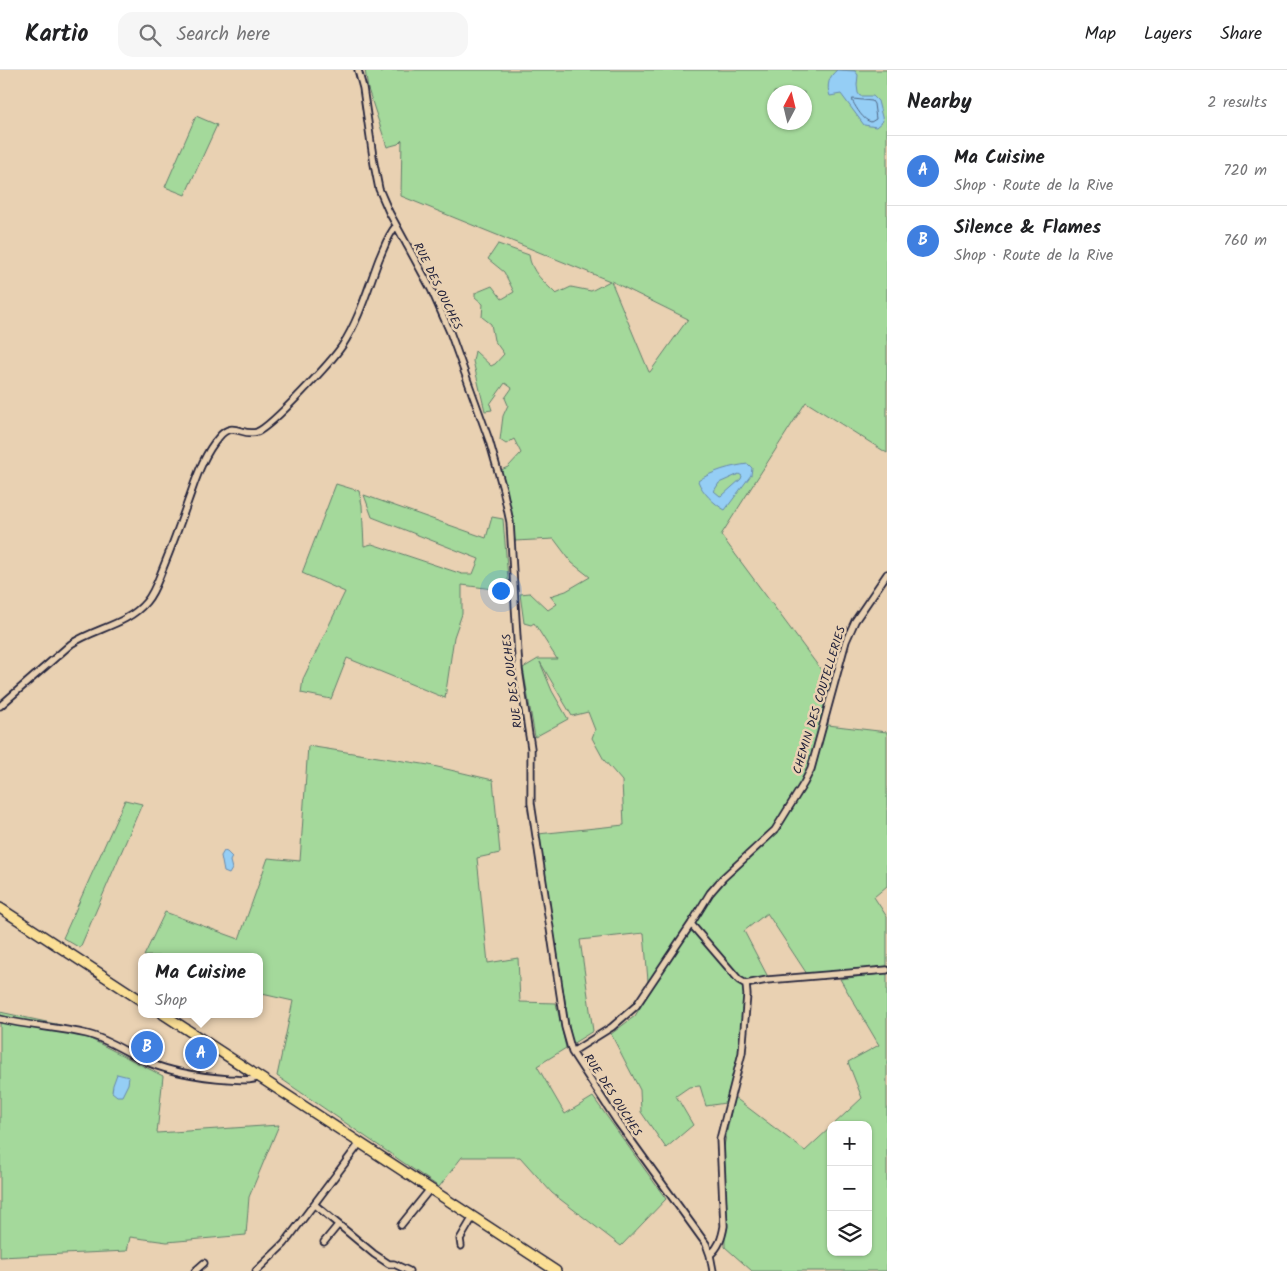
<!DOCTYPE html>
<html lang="en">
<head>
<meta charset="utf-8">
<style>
  :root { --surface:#fff; --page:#f6f6f6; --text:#202124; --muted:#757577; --line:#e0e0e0; --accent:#111827 }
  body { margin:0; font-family:Kalam,sans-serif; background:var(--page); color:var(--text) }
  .controls { position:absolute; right:15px; bottom:15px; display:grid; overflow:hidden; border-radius:10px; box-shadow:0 1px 4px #0004 }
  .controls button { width:45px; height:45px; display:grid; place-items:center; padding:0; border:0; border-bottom:1px solid var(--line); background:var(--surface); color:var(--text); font:25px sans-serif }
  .compass { position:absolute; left:767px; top:15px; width:45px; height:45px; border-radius:50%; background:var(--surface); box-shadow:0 1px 4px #0004; rotate:7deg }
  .you { position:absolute; left:500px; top:520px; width:18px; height:18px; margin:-12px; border:4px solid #fff; border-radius:50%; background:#1a73e8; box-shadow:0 0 0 8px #1a73e833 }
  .badge { display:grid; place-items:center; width:32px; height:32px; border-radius:50%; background:var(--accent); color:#fff; font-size:16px; font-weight:700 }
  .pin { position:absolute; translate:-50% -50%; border:2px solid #fff; box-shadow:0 1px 5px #0006 }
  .popup { position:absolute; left:138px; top:883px; width:125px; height:65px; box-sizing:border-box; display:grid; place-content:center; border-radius:10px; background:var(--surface); filter:drop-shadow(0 1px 4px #0005); font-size:16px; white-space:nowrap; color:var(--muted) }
  .popup b { font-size:19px; color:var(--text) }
  .popup::after { content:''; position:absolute; left:50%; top:100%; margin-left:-10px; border:10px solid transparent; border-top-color:var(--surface) }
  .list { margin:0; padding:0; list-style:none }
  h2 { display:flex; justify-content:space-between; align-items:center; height:65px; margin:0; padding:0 20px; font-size:21px }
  h2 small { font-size:16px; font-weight:400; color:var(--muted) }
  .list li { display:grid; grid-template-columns:32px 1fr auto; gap:15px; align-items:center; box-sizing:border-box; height:70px; padding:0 20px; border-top:1px solid var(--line) }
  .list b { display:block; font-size:19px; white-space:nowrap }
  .list p { margin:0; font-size:16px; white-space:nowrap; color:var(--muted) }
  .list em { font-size:16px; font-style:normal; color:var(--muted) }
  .icon { flex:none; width:28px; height:28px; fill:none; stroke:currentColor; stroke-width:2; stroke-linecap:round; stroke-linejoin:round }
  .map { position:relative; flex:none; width:887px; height:1201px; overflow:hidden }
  header { display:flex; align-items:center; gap:30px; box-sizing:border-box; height:70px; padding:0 25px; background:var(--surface); border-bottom:1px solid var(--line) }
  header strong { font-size:24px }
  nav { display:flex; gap:28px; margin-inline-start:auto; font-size:18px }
  .search { width:350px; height:45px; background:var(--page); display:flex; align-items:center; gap:12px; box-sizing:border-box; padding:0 18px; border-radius:15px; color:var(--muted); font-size:19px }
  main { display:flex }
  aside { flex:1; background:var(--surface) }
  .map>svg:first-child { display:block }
  .green { fill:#a4d99b; stroke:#637e6b; fill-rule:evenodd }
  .water { fill:#95cef5; stroke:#6789ab; fill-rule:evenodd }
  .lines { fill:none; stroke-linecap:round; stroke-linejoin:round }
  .shore { stroke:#506785; stroke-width:1 }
  .minor-casing { stroke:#22223b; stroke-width:9 }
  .primary-casing { stroke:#22223b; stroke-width:12 }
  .minor { stroke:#e9d1b2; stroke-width:5.5 }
  .primary { stroke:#fbdf96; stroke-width:9 }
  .labels { text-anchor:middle; stroke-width:5; stroke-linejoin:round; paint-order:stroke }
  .street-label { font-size:12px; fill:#22223b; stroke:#e9d1b2 }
</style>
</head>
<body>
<header>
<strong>Kartio</strong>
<div class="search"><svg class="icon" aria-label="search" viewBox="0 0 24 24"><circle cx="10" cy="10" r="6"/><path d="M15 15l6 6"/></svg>Search here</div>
<nav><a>Map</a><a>Layers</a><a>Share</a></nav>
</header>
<main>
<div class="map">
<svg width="887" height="1201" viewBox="0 0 887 1201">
  <rect width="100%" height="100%" fill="#e9d1b2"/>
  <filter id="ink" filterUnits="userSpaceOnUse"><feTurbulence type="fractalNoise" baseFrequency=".02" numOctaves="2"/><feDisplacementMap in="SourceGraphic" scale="10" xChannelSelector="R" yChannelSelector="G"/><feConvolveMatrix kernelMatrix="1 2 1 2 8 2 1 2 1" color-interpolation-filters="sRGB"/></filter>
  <g filter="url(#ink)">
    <path class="green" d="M365 0H377L382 3 383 0H887V383L806 332 721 465 830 612 828 655 887 662V816L874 827 887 847V896L807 904 767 843 744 861 768 907 747 918 741 979 725 1033 706 1036 700 1016 689 1017 676 1026 693 1055 666 1078 641 1042 640 1020 611 964 635 946 649 923 644 863 580 870 593 961 572 974 538 764 624 755 622 711 604 690 592 668 595 660 588 642 572 646 540 592 552 621 568 649 535 667 523 598 538 589H557L534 553 531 555 524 553 520 524 530 523 548 540 557 534 550 526 566 521 590 507 572 493 554 469 515 471 512 448 501 400 508 397 521 383 514 369 506 374 500 370 503 346 508 335 505 328 512 318 505 313 490 334 492 340 485 341 473 291 475 281 491 296 495 294 504 284 494 270 491 254 482 247 483 234 475 227V223L492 216 502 229 514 222 504 202 488 189 498 174 529 185C531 202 544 212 556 224L571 217 591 221 610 211 401 126 402 70 398 74 387 77 368 19ZM774 22H804V52H774ZM611 211 688 249 650 302H649Z
      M196 46 217 55 185 125 165 117Z
      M336 414 359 421 362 435 364 476 372 474 462 504H473L479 489 372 447 364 425 486 468 492 447 503 449 509 521 462 515V544L454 567 445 628 347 588 331 629 301 623 303 609 345 522 302 503Z
      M308 676 429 695 493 710 500 783 477 788 488 893 518 888 520 932 556 933 566 978 537 996 565 1044 593 1027 666 1129 621 1176 552 1123 520 1087H462L439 1117 277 1006 293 931 262 924 260 936V887L144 886 165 842 239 869 268 788 300 791Z
      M125 730 142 734 80 878 63 868Z
      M887 903V1201H752L725 1177 723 1081 734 1027 805 1081 831 1057V1182H868V1055H833L862 1028 848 992 879 975 840 909Z
      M0 942 65 956 163 1006 157 1063 279 1055 249 1127 246 1165 167 1172 130 1167 127 1181 0 1187Z"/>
    <path class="water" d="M837 0 855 1 858 5 857 15 858 23 860 26H873L878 31 883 51 876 57 864 55 841 24 830 26C826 16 829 6 837 0Z
      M748 394 752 398 751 405 725 440C714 434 702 422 698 411 712 401 731 396 748 394ZM739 404 742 406 741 409 723 425 720 426 714 421 719 413Z
      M224 781 227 782 232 787 230 791 232 799 229 804 224 802 221 786Z
      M117 1004 129 1007 128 1014 122 1026H117L112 1022 113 1015Z"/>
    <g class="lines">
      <path class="shore" d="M853 29 872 31 874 34 876 49 871 52C863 50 857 39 853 32Z"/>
      <g class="minor-casing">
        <path id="minor" d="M358 0 363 18 374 94 379 119 389 142 431 219 450 262 489 370 503 419 510 452 519 600 531 678V733L565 957 572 982 617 1051 706 1174 710 1185 713 1201
          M0 636 71 574C95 558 127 555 146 532 154 523 158 510 163 498 172 476 180 454 188 431 196 409 203 385 219 367 233 350 242 367 257 362 272 356 332 291 342 276 359 250 368 218 379 189 384 178 388 165 396 156
          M691 854 739 910 746 914 767 910 887 900
          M0 949C29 956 58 957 87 964 108 969 127 983 147 992 173 1003 201 1007 229 1009 239 1009 251 1012 259 1007
          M572 982 612 957 636 936 691 854 710 823 723 808 775 760 804 713 811 699 846 571 855 551 887 504
          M314 1134 374 1184 389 1194H394L409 1201
          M401 1155 430 1119
          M324 1172 338 1155
          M461 1176 460 1169 473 1147
          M710 1185C719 1177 722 1168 724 1156L720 1069 742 983 747 925 746 914
          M195 1201 204 1193
          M256 1201 284 1174 360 1073"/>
      </g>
      <g class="primary-casing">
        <path id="primary" d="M0 838 142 931
          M163 944 556 1201"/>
      </g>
      <use href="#minor" class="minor"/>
      <use href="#primary" class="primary"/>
    </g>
  </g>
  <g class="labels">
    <g class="street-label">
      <text transform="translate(438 216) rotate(64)" y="4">RUE DES OUCHES</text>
      <text transform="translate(512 611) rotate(-97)" y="4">RUE DES OUCHES</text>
      <text transform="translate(819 630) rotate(-73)" y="4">CHEMIN DES COUTELLERIES</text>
      <text transform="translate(613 1025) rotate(57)" y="4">RUE DES OUCHES</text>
    </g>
  </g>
</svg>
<div class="controls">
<button>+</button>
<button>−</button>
<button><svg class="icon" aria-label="layers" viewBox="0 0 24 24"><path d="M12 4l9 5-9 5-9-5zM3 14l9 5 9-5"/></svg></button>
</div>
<svg class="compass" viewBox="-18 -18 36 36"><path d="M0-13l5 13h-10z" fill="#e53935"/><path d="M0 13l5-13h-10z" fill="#757577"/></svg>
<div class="you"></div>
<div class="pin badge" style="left:201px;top:983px;background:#3f7fe0">A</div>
<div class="popup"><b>Ma Cuisine</b>Shop</div>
<div class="pin badge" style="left:147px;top:977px;background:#3f7fe0">B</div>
</div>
<aside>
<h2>Nearby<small>2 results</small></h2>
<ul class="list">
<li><span class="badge" style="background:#3f7fe0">A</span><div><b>Ma Cuisine</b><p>Shop · Route de la Rive</p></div><em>720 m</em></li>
<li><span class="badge" style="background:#3f7fe0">B</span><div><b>Silence &amp; Flames</b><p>Shop · Route de la Rive</p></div><em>760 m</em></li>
</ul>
</aside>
</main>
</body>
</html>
